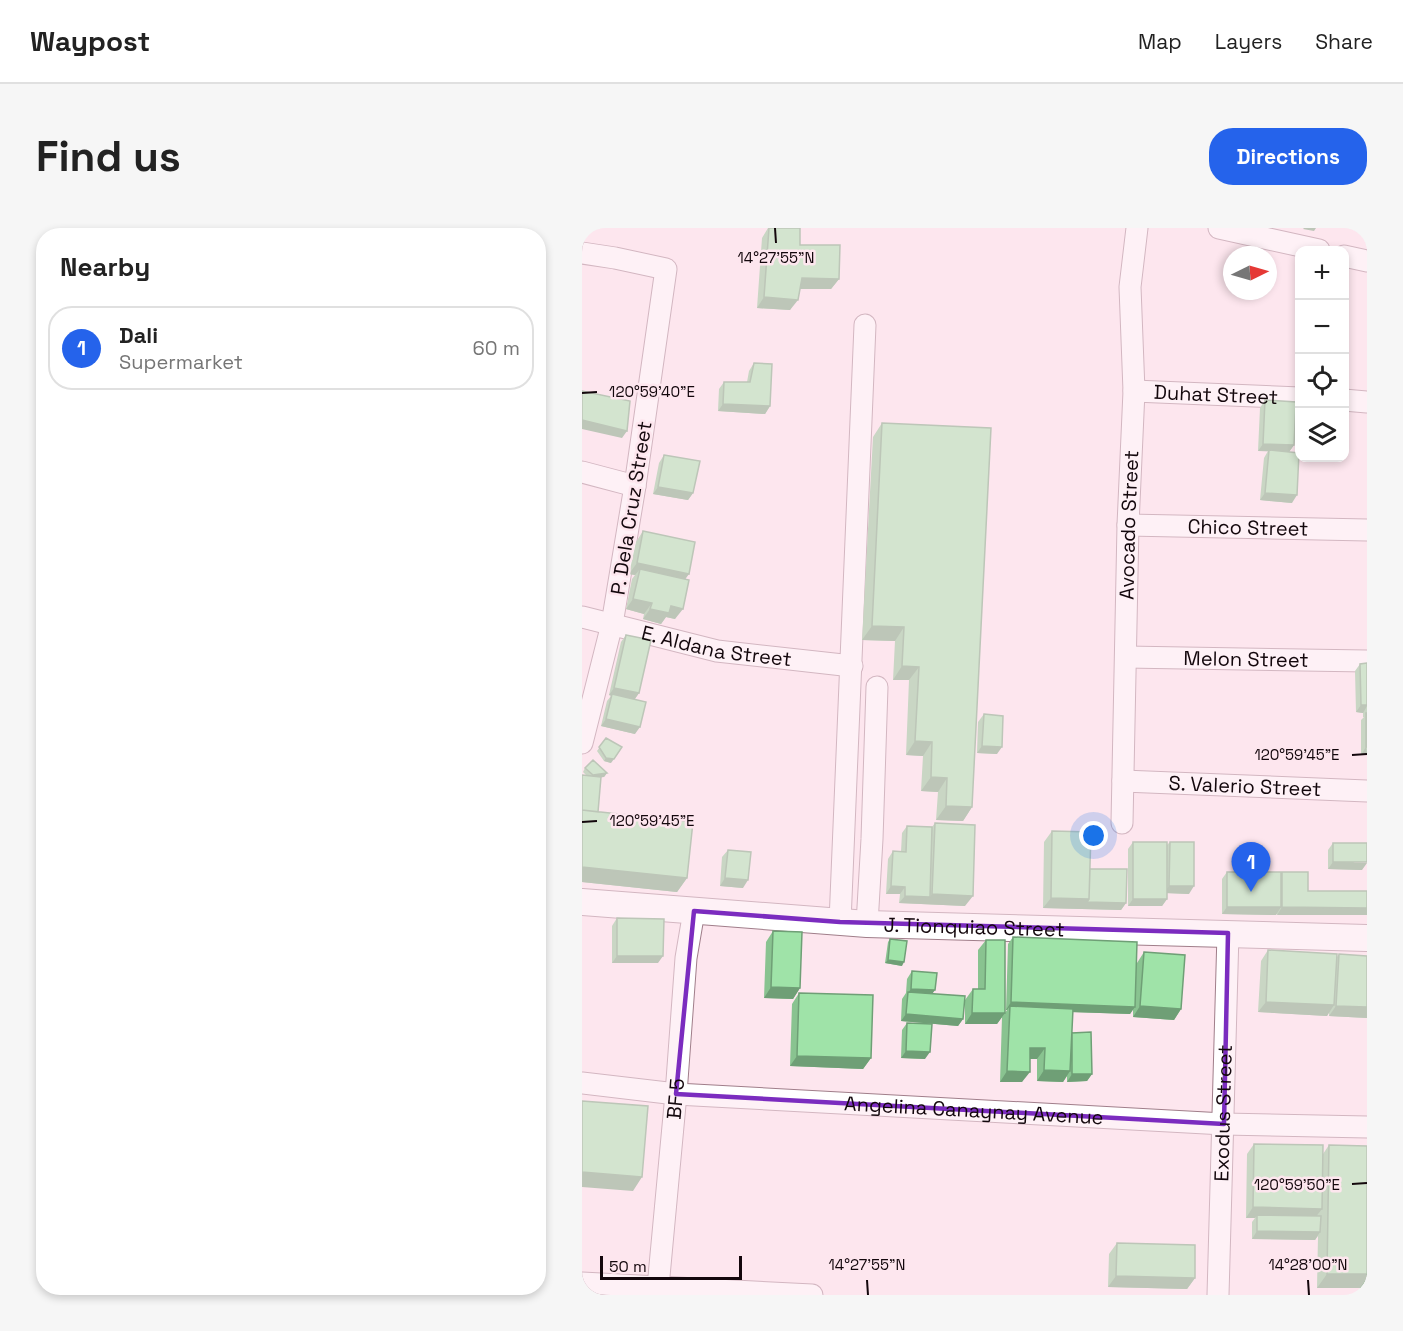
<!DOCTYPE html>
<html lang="en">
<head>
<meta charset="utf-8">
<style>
  :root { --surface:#fff; --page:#f6f6f6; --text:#222; --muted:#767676; --line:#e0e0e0; --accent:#2563eb }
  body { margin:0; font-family:"Space Grotesk",sans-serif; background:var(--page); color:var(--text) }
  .controls { position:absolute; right:18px; top:18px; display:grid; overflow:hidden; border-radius:12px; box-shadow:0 3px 9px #0003 }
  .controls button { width:54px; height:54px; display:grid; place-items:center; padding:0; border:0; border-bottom:2px solid var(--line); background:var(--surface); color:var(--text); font:30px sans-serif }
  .compass { position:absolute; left:641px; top:18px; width:54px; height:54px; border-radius:50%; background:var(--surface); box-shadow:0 3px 9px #0003; rotate:85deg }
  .scale { position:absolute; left:18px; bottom:15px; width:142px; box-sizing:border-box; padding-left:6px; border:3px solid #13070c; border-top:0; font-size:16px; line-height:21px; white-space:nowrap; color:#13070c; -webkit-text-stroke:4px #fde6ee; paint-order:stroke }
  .you { position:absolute; left:512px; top:608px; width:21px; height:21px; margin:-15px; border:4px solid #fff; border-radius:50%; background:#1a73e8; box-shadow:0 0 0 9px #1a73e833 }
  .badge { display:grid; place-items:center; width:39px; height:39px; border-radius:50%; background:var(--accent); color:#fff; font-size:20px; font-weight:700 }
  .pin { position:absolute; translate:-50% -50px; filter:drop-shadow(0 2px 3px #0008) }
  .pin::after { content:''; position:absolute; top:32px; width:21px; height:18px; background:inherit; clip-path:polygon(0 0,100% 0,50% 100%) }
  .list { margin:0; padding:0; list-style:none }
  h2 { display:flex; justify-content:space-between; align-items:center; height:78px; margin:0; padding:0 24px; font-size:26px }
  h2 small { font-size:20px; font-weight:400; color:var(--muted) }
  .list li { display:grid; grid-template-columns:39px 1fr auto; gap:18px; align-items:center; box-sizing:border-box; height:84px; margin:0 12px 12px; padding:0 12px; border:2px solid var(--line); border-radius:24px }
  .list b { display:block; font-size:22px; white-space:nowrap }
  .list p { margin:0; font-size:20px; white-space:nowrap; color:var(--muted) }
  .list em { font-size:20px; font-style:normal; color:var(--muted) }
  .icon { flex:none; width:33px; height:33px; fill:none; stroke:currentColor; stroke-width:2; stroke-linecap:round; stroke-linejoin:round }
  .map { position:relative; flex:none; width:785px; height:1067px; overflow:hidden; border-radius:24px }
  header { display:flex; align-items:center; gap:36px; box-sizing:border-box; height:84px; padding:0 30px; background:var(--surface); border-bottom:2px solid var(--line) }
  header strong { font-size:28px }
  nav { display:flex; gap:33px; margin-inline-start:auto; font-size:21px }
  .intro { display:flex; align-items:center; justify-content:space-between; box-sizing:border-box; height:144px; padding:0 36px }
  h1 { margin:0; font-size:42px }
  .button { padding:15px 27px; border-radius:24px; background:var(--accent); color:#fff; font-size:21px; font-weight:700 }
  main { display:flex; gap:36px; padding:0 36px }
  aside { flex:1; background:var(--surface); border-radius:24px; box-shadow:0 3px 9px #0003 }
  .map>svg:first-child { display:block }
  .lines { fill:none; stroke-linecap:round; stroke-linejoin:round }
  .minor-casing { stroke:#a07e8a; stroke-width:23 }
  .major-casing { stroke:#a07e8a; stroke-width:28 }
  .minor { stroke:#fff; stroke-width:21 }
  .major { stroke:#fff; stroke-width:26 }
  .wall { fill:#89c390 }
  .shaded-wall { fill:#6f9f76 }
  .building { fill:#9fe3a8; stroke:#6f9f76; stroke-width:1.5 }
  .marked { fill:none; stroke:#7b2cbf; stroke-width:4.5; stroke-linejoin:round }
  .ticks { fill:none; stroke:#13070c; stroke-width:2 }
  .labels { text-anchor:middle; stroke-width:5; stroke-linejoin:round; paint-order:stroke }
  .street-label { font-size:20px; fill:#13070c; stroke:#fde6ee }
  .ticks-label { font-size:15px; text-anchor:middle; fill:#13070c; stroke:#fde6ee; stroke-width:5; stroke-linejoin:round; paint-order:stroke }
</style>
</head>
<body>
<header>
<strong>Waypost</strong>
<nav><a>Map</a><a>Layers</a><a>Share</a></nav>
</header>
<div class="intro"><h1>Find us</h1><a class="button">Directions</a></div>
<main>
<aside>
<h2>Nearby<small></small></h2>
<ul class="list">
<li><span class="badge">1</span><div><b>Dali</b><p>Supermarket</p></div><em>60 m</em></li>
</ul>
</aside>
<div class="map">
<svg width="785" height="1067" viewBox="0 0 785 1067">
  <rect width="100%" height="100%" fill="#fde6ee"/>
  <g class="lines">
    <g class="minor-casing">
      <g id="minor">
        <path d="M637 0 737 22"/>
        <path d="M0 25 33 30 84 41 53 258 30 396 0 515"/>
        <path d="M762 28 785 33"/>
        <path id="s1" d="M552 163 718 170"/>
        <path d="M762 172 785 174"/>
        <path d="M0 244 53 258"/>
        <path id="s2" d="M546 297 785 302"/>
        <path id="s3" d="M0 389 135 423 270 438"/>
        <path id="s4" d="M544 429 785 433"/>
        <path id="s5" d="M541 553 785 563"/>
        <path id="s6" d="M540 595 546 297 552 163 548 59 555 0"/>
        <path d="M258 694 283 97"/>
        <path d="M285 696 290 611 295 459"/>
        <path id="s7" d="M0 855 94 866 642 896 785 899"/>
        <path d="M0 1055 230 1067"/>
        <path id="s8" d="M76 1059 94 866 104 730 112 683"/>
        <path id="s9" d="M636 1067 646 705"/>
      </g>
    </g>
    <g class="major-casing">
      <g id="major">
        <path id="s10" d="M0 674 285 696 785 710"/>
      </g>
    </g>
    <use href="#minor" class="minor"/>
    <use href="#major" class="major"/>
  </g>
  <path class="wall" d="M186 0H218V17L257 51 249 61H218L208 82 175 80 180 10Z
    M172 135 188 178 183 186 136 183 137 161 142 154H165L167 143Z
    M683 172 712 217 707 224 710 275 678 272 682 230 686 223H676L678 180Z
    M300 195 390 579 381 593 354 592 356 564 339 563 341 528 324 527 327 452H311L313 413 280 412 291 209Z
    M82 227 111 265 106 272 71 266 77 235Z
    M61 303 104 351 93 391 84 389 79 396 61 391 62 386 44 381 50 351 53 347 47 346 54 314Z
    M44 407 57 465 53 471V506L19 498 25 473 29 468 27 467 39 414Z
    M785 435V527H779V492L782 489H781V485L774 484 773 443 778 436Z
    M402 486 415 526 395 525 396 494Z
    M24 510 29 535 22 533 15 523Z
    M3 540 25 545 22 549H19L16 584 105 650 95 664 0 654 5 548 1 544Z
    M353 595 383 678 317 675 318 666H304L306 631 311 623 319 624 320 605 325 598 350 599Z
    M470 603 544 675 539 682 461 680 462 614Z
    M551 614 585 617 588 614 607 666 585 665V671L580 678H546V621Z
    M751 615 780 642 746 641V622Z
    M146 622 161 660 138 658 140 629Z
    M645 644 699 646 700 644 726 663 695 687V685L694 687 640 686V651Z
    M35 690 76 735H30V698Z
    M191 703 218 760 211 771 182 770 184 714Z
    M431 709 555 735 562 724 599 781 592 792 551 789V781L548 786 490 784V805L510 846 505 853 485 854V848L481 854 455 853V831H448L440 854H418L420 789 415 796H383V772L381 791 376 798 319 793 320 771 324 765 325 751 330 743 351 766 383 772 391 761H396V722L404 712 423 785 425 782H424L426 716Z
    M308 711 320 738 303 735 306 714Z
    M686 722 755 729 757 726 785 790 747 788V784L745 788 676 784 679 733Z
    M217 765 289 830 281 841 208 838 210 776Z
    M325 795 343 831 319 830 320 802Z
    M672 916 741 926 747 917 785 1060H735L736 1008 733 1012 670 1011V994L673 990H664L665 926Z
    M535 1015 613 1050 605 1061 526 1059 527 1026Z"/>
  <path class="shaded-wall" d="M722 0H734L732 3 721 1Z
    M767 0H780L778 2Z
    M782 0H785V5L779 3Z
    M220 50 257 51 249 61H212Z
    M182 69 216 72 208 82 175 80Z
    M141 176 188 178 183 186 136 183Z
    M0 192 45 203 40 210 0 201Z
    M681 216 712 217 707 224 676 223Z
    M76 259 111 265 106 272 71 266Z
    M683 265 715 267 710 275 678 272Z
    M55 335 107 346 99 357 58 341 53 347 47 346Z
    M51 371 70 375 62 386 44 381Z
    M89 378 101 381 93 391 84 389 79 396 61 391 68 381Z
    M290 398 322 399 313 413 280 412Z
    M320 438 337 439 327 452H311Z
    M32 460 57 465 52 472 27 467Z
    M779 477H785V478L781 485 774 484Z
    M24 491 58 499 53 506 19 498Z
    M333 513 350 514 341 528 324 527Z
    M400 518 420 519 415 526 395 525Z
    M784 519 785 527H779Z
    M24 530 32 531 29 535 22 533Z
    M25 545 22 549 9 551 11 547Z
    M349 549 365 550 356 564 339 563Z
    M364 578 390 579 381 593 354 592Z
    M751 634 785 635 780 642 746 641Z
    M0 639 105 650 95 664 0 654Z
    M143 650 166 652 161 660 138 658Z
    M309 658 323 659 318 666H304Z
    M587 658H612L607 666 582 665Z
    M350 666 391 668 383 678 317 675 323 668 348 669Z
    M469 670 507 671 500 681 461 680Z
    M551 671H585L580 678H546Z
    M505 674 544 675 539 682 500 681Z
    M645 679H699L694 687 640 686Z
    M700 679 785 680V687H695Z
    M35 728H81L76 735H30Z
    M306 732 322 734 320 738 303 735Z
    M189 759 218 760 211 771 182 770Z
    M329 761 353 762 348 769 325 766Z
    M429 774 553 779 548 786 427 782 428 778 425 782H424Z
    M684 774 752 777 745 788 676 784Z
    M558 778 599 781 592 792 551 789Z
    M754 778 785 779V790L747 788Z
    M390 785H423L415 796H383Z
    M324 786 381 791 376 798 319 793Z
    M448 820H463L455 831H441Z
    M324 823 348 824 343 831 319 830Z
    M215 828 289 830 281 841 208 838Z
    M462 842 488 843 481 854 455 853Z
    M425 843 448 844 440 854H418Z
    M490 846H510L505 853 485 854Z
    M0 944 60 949 51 963 0 959Z
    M671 979 740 981 732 991 675 987 673 990H664Z
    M675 1003 738 1004 733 1012 670 1011Z
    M745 1046H785V1060H735Z
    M534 1048 613 1050 605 1061 526 1059Z"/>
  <path class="building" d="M187 0H218V17H258L257 51 220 50 216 72 182 69Z
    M172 135 190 136 188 178 141 176 142 154H168Z
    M0 163 48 173 45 203 0 192Z
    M683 172 714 174 712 217 681 216Z
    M300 195 409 200 390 579 364 578 365 550 349 549 350 514 333 513 337 439 320 438 322 399 290 398Z
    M687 222 717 225 715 267 683 265Z
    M82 227 118 233 111 265 76 259Z
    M61 303 113 314 107 346 55 335Z
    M58 341 107 352 101 381 89 378 87 385 68 381 70 375 51 371Z
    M44 407 69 412 57 465 32 460Z
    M785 435V477H779L778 436Z
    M30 466 64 474 58 499 24 491Z
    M784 485H785V519H784Z
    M402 486 421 488 420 519 400 518Z
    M24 510 40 519 32 531 24 530 17 519Z
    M11 532 25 545 11 547 3 540Z
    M0 547 19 549 16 584 0 582Z
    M0 582 111 594 105 650 0 639Z
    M353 595 393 597 391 668 350 666Z
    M325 598 350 599 348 669 323 668V659L309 658 311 623 324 624Z
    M470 603 509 604 507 671 469 670Z
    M551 614H585V671H551Z
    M588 614H612V658H587Z
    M751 615H785V634H751Z
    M146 622 169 624 166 652 143 650Z
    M508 641H545L544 675 505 674 507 671Z
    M645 644H699V679H645Z
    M700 644H726V663H785V680L700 679Z
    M35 690 82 691 81 728H35Z
    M191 703 220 704 218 760 189 759Z
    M431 709 555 714 553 779 429 774Z
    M308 711 325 713 322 734 306 732Z
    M404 712H423V785H390L391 761H403Z
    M686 722 755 726 752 777 684 774Z
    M562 724 603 727 599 781 558 778Z
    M757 726 785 728V779L754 778Z
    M330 743 355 745 353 762 329 761Z
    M326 764 383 768 381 791 324 786Z
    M217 765 291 767 289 830 215 828Z
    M428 778 491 781 488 843 462 842 463 820H448V844L425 843Z
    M325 795 350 796 348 824 324 823Z
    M509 804 510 846H490V805Z
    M0 873 66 878 60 949 0 944Z
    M672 916 741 917 740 981 671 979Z
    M747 917 785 918V1046H745Z
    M675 987 739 988 738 1004 675 1003Z
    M535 1015 613 1017V1050L534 1048Z"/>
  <path d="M0 0H785V1067H0ZM112 683 258 694 646 705 642 896 94 866Z" fill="#fde6ee" fill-opacity=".55" fill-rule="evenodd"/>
  <path class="marked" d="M112 683 258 694 646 705 642 896 94 866Z"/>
  <path class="ticks" d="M193 0 194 15M0 165 15 164M770 527 785 526M0 594 15 593M770 956 785 955M285 1052 286 1067M726 1052 727 1067"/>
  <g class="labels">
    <g class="street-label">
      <text dy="7" stroke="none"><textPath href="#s1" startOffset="82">Duhat Street</textPath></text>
      <text transform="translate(49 280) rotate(-81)" y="7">P. Dela Cruz Street</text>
      <text dy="7" stroke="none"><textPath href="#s6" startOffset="298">Avocado Street</textPath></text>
      <text dy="7" stroke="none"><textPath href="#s2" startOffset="120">Chico Street</textPath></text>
      <text dy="7" stroke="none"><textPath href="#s3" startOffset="138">E. Aldana Street</textPath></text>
      <text dy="7" stroke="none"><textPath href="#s4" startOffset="120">Melon Street</textPath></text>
      <text dy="7" stroke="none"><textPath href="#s5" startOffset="122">S. Valerio Street</textPath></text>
      <text dy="7" stroke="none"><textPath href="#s10" startOffset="393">J. Tionquiao Street</textPath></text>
      <text dy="7" stroke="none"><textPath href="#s8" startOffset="189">BF 5</textPath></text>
      <text dy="7" stroke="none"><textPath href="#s7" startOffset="393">Angelina Canaynay Avenue</textPath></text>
      <text dy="7" stroke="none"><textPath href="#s9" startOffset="182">Exodus Street</textPath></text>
    </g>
  </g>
  <g class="ticks-label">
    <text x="194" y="35">14°27'55"N</text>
    <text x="70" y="169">120°59'40"E</text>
    <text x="715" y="532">120°59'45"E</text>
    <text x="70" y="598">120°59'45"E</text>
    <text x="715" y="962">120°59'50"E</text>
    <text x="285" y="1042">14°27'55"N</text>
    <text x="726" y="1042">14°28'00"N</text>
  </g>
</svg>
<div class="controls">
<button>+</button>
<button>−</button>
<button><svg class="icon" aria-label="locate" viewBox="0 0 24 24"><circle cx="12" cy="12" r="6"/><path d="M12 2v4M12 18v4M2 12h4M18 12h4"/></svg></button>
<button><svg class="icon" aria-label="layers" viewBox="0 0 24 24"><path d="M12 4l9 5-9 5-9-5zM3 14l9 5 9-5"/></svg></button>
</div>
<svg class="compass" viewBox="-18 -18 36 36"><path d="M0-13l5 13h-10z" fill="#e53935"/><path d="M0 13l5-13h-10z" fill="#767676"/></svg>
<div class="scale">50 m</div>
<div class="you"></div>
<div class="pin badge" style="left:669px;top:664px">1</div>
</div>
</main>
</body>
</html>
